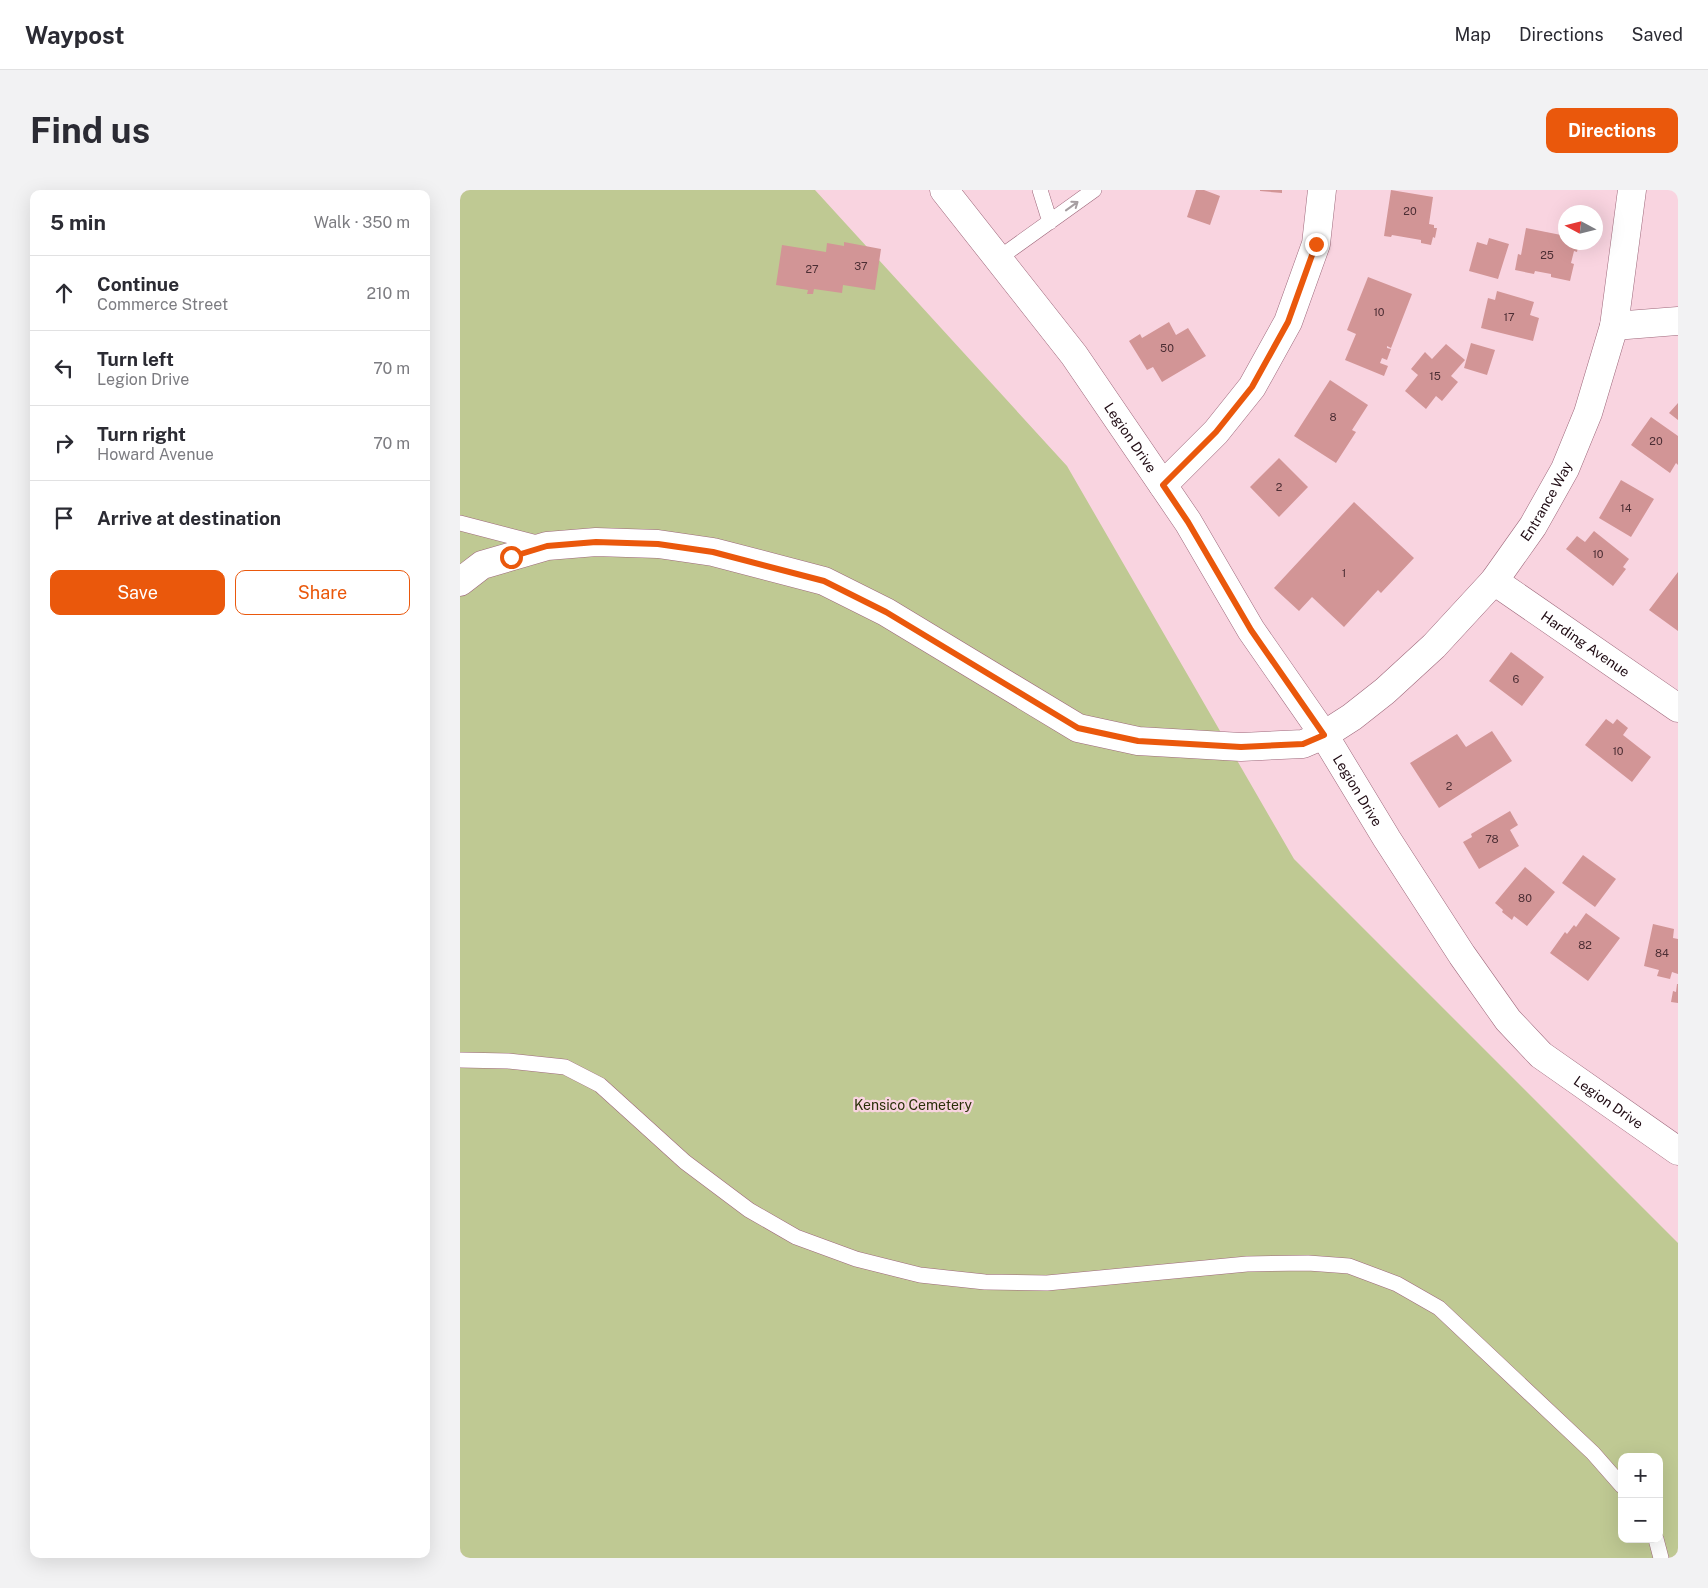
<!DOCTYPE html>
<html lang="en">
<head>
<meta charset="utf-8">
<style>
  :root { --surface:#fff; --page:#f2f2f3; --text:#2b2b33; --muted:#7c7c81; --line:#e1e1e2; --accent:#ea580c }
  body { margin:0; font-family:"Public Sans",sans-serif; background:var(--page); color:var(--text) }
  .controls { position:absolute; right:15px; bottom:15px; display:grid; overflow:hidden; border-radius:10px; box-shadow:0 5px 20px #0002 }
  .controls button { width:45px; height:45px; display:grid; place-items:center; padding:0; border:0; border-bottom:1px solid var(--line); background:var(--surface); color:var(--text); font:25px sans-serif }
  .compass { position:absolute; left:1098px; top:15px; width:45px; height:45px; border-radius:50%; background:var(--surface); box-shadow:0 5px 20px #0002; rotate:277deg }
  .stop { position:absolute; width:15px; height:15px; margin:-11px; border:4px solid #ea580c; border-radius:50%; background:#fff }
  .stop.end { background:#ea580c; border-color:#fff; box-shadow:0 1px 5px #0008 }
  .list { margin:0; padding:0; list-style:none }
  h2 { display:flex; justify-content:space-between; align-items:center; height:65px; margin:0; padding:0 20px; font-size:21px }
  h2 small { font-size:16px; font-weight:400; color:var(--muted) }
  .list li { display:grid; grid-template-columns:32px 1fr auto; gap:15px; align-items:center; box-sizing:border-box; height:75px; padding:0 20px; border-top:1px solid var(--line) }
  .list b { display:block; font-size:19px; white-space:nowrap }
  .list p { margin:0; font-size:16px; white-space:nowrap; color:var(--muted) }
  .list em { font-size:16px; font-style:normal; color:var(--muted) }
  .actions { display:flex; gap:10px; padding:15px 20px }
  .actions a { flex:1; padding:11px 0; border:1px solid var(--accent); border-radius:10px; text-align:center; font-size:18px; color:var(--accent) }
  .actions .main { background:var(--accent); color:#fff }
  .icon { flex:none; width:28px; height:28px; fill:none; stroke:currentColor; stroke-width:2; stroke-linecap:round; stroke-linejoin:round }
  .map { position:relative; flex:none; width:1218px; height:1368px; overflow:hidden; border-radius:10px }
  header { display:flex; align-items:center; gap:30px; box-sizing:border-box; height:70px; padding:0 25px; background:var(--surface); border-bottom:1px solid var(--line) }
  header strong { font-size:24px }
  nav { display:flex; gap:28px; margin-inline-start:auto; font-size:18px }
  .intro { display:flex; align-items:center; justify-content:space-between; box-sizing:border-box; height:120px; padding:0 30px }
  h1 { margin:0; font-size:35px }
  .button { padding:12px 22px; border-radius:10px; background:var(--accent); color:#fff; font-size:18px; font-weight:700 }
  main { display:flex; gap:30px; padding:0 30px }
  aside { flex:1; background:var(--surface); border-radius:10px; box-shadow:0 5px 20px #0002 }
  .map>svg:first-child { display:block }
  .green { fill:#bfc993; fill-rule:evenodd }
  .building { fill:#d29596 }
  .lines { fill:none; stroke-linecap:round; stroke-linejoin:round }
  .service-casing { stroke:#9e687b; stroke-width:16 }
  .minor-casing { stroke:#9e687b; stroke-width:29 }
  .tertiary-casing { stroke:#9e687b; stroke-width:29 }
  .service { stroke:#fff; stroke-width:15 }
  .minor { stroke:#fff; stroke-width:28 }
  .tertiary { stroke:#fff; stroke-width:28 }
  .oneway { stroke:#a69ea1 }
  .route { stroke:#ea580c; stroke-width:6 }
  .labels { text-anchor:middle; stroke-width:4.5; stroke-linejoin:round; paint-order:stroke }
  .number-label { font-size:11px; fill:#4c2e34 }
  .street-label { font-size:14px; fill:#200c14; stroke:#f9d4e0 }
  .park-label { font-size:14px; fill:#292f08; stroke:#f9d4e0 }
</style>
</head>
<body>
<header>
<strong>Waypost</strong>
<nav><a>Map</a><a>Directions</a><a>Saved</a></nav>
</header>
<div class="intro"><h1>Find us</h1><a class="button">Directions</a></div>
<main>
<aside>
<h2>5 min<small>Walk · 350 m</small></h2>
<ul class="list">
<li><svg class="icon" aria-label="ahead" viewBox="0 0 24 24"><path d="M12 20V5M6 11l6-6 6 6"/></svg><div><b>Continue</b><p>Commerce Street</p></div><em>210 m</em></li>
<li><svg class="icon" aria-label="left" viewBox="0 0 24 24"><path d="M17 20v-9H6M10 6l-5 5 5 5"/></svg><div><b>Turn left</b><p>Legion Drive</p></div><em>70 m</em></li>
<li><svg class="icon" aria-label="right" viewBox="0 0 24 24"><path d="M7 20v-9h11M14 6l5 5-5 5"/></svg><div><b>Turn right</b><p>Howard Avenue</p></div><em>70 m</em></li>
<li><svg class="icon" aria-label="arrive" viewBox="0 0 24 24"><path d="M6 21V4h12l-3 4 3 4H6"/></svg><div><b>Arrive at destination</b></div></li>
</ul>
<div class="actions"><a class="main">Save</a><a>Share</a></div>
</aside>
<div class="map">
<svg width="1218" height="1368" viewBox="0 0 1218 1368">
  <rect width="100%" height="100%" fill="#f9d4e0"/>
  <path class="green" d="M0 0H355L607 276 834 669 1218 1053V1368H0ZM1162 1267H1199V1349H1162Z"/>
  <path class="building" d="M736 0H744L760 6 750 35 727 27Z
    M800 0H822V3L800 1Z
    M931 0 973 7 969 34 974 35V38H977L975 48 973 47 971 55 961 53V50L932 45 931 47 924 46Z
    M1066 38 1106 46V52H1119L1117 62 1114 61 1111 73 1114 74 1110 91 1091 87V84L1075 81 1074 84 1055 80 1058 64 1061 65Z
    M1029 48 1049 54 1038 89 1009 81 1017 52 1027 55Z
    M384 52 421 59 415 100 383 95 382 103 354 99 353 104H347L348 100 316 95 322 55 366 62 367 53 384 56Z
    M908 87 952 104 931 158 927 156V158L931 159 927 170 922 168 920 173 928 176 924 186 885 170 896 144 887 140Z
    M1037 101 1074 112 1070 125 1079 128 1073 151 1021 138 1028 108 1035 110Z
    M709 132 716 145 728 138 746 166 702 192 693 177 687 180 669 151 680 144 682 148Z
    M1011 153 1035 160 1027 185 1004 178Z
    M986 154 1005 170 991 186 998 192 982 211 976 206 966 219 945 201 958 185 951 179 965 162 972 169Z
    M870 190 908 215 892 240 896 242 876 273 834 246Z
    M1218 213V230L1209 223Z
    M1191 227 1218 246V275L1216 273 1210 283 1171 255Z
    M819 268 848 297 819 327 790 297Z
    M1161 290 1194 309 1171 347 1139 328Z
    M894 312 954 368 921 403 918 400 884 437 852 407 839 421 814 398Z
    M1134 341 1169 369 1163 377 1166 379 1153 396 1106 359 1117 346 1125 352Z
    M1218 382V441L1189 420Z
    M1051 462 1084 487 1062 516 1029 491Z
    M1146 529 1153 534 1157 529 1168 538 1163 545 1191 567 1172 592 1125 555Z
    M1032 541 1052 571 979 618 950 573 997 544 1006 557Z
    M1050 621 1058 635 1050 640 1059 656 1019 679 1003 652 1012 647 1011 644Z
    M1123 665 1156 689 1135 717 1102 693Z
    M1065 677 1095 702 1067 736 1054 726 1052 730 1042 722 1043 720 1035 713Z
    M1126 723 1160 748 1128 791 1090 763 1105 742 1107 744 1114 735 1116 737Z
    M1193 734 1214 739 1213 748 1218 749V784L1212 782 1210 789 1197 786 1199 780 1184 776Z
    M1217 794H1218V813L1211 812 1213 801 1216 802Z"/>
  <g class="lines">
    <g class="service-casing">
      <path id="service" d="M580 0 590 32
        M539 68 634 0
        M0 333 81 354
        M0 870 48 871 105 877 140 895 225 972 289 1020 336 1047 396 1069 460 1085 525 1092 587 1093 787 1074 848 1073 889 1076 937 1094 979 1118 1133 1263 1162 1296
        M1196 1349 1201 1368"/>
    </g>
    <g class="minor-casing">
      <g id="minor">
        <path d="M1154 136 1218 131"/>
        <path d="M703 295 756 242 792 197 828 132 856 54 862 0"/>
        <path id="s1" d="M1034 391 1218 518"/>
        <path id="s2" d="M864 545 892 527 925 501 974 456 1034 391 1073 336 1105 279 1128 223 1154 136 1172 0"/>
      </g>
    </g>
    <g class="tertiary-casing">
      <g id="tertiary">
        <path id="s3" d="M484 0 614 165 728 332 791 440 864 545 927 649 1002 765 1048 830 1081 865 1218 961"/>
        <path d="M0 392 22 375 87 356 136 352 198 354 253 362 364 391 426 422 618 538 678 551 781 557 843 554 864 545"/>
      </g>
    </g>
    <use href="#service" class="service"/>
    <use href="#minor" class="minor"/>
    <use href="#tertiary" class="tertiary"/>
  </g>
  <defs><path id="oneway-shaft" d="M-6 0H5M1.5-3L5.5 0L1.5 3" fill="none" stroke-width="1.6" stroke-linecap="round" stroke-linejoin="round" transform="scale(1.25)"/></defs>
  <use class="oneway" href="#oneway-shaft" transform="translate(612 16) rotate(-36)"/>
  <g class="lines">
    <path class="route" d="M51 367 87 356 136 352 198 354 253 362 364 391 426 422 618 538 678 551 781 557 843 554 864 545 791 440 728 332 703 295 756 242 792 197 828 132 856 54"/>
  </g>
  <g class="labels">
    <g class="number-label">
      <text x="950" y="25">20</text>
      <text x="1087" y="69">25</text>
      <text x="401" y="80">37</text>
      <text x="352" y="83">27</text>
      <text x="919" y="126">10</text>
      <text x="1049" y="131">17</text>
      <text x="707" y="162">50</text>
      <text x="975" y="190">15</text>
      <text x="873" y="231">8</text>
      <text x="1196" y="255">20</text>
      <text x="819" y="301">2</text>
      <text x="1166" y="322">14</text>
      <text x="1138" y="368">10</text>
      <text x="884" y="387">1</text>
      <text x="1056" y="493">6</text>
      <text x="1158" y="565">10</text>
      <text x="989" y="600">2</text>
      <text x="1032" y="653">78</text>
      <text x="1065" y="712">80</text>
      <text x="1125" y="759">82</text>
      <text x="1202" y="767">84</text>
    </g>
    <g class="street-label">
      <text dy="5" stroke="none"><textPath href="#s3" startOffset="310">Legion Drive</textPath></text>
      <text dy="5" stroke="none"><textPath href="#s2" startOffset="326">Entrance Way</textPath></text>
      <text dy="5" stroke="none"><textPath href="#s1" startOffset="111">Harding Avenue</textPath></text>
      <text dy="5" stroke="none"><textPath href="#s3" startOffset="730">Legion Drive</textPath></text>
      <text dy="5" stroke="none"><textPath href="#s3" startOffset="1135">Legion Drive</textPath></text>
    </g>
    <g class="park-label">
      <text x="453" y="920">Kensico Cemetery</text>
    </g>
  </g>
</svg>
<div class="controls">
<button>+</button>
<button>−</button>
</div>
<svg class="compass" viewBox="-18 -18 36 36"><path d="M0-13l5 13h-10z" fill="#e53935"/><path d="M0 13l5-13h-10z" fill="#7c7c81"/></svg>
<div class="stop" style="left:51px;top:367px"></div>
<div class="stop end" style="left:856px;top:54px"></div>
</div>
</main>
</body>
</html>
